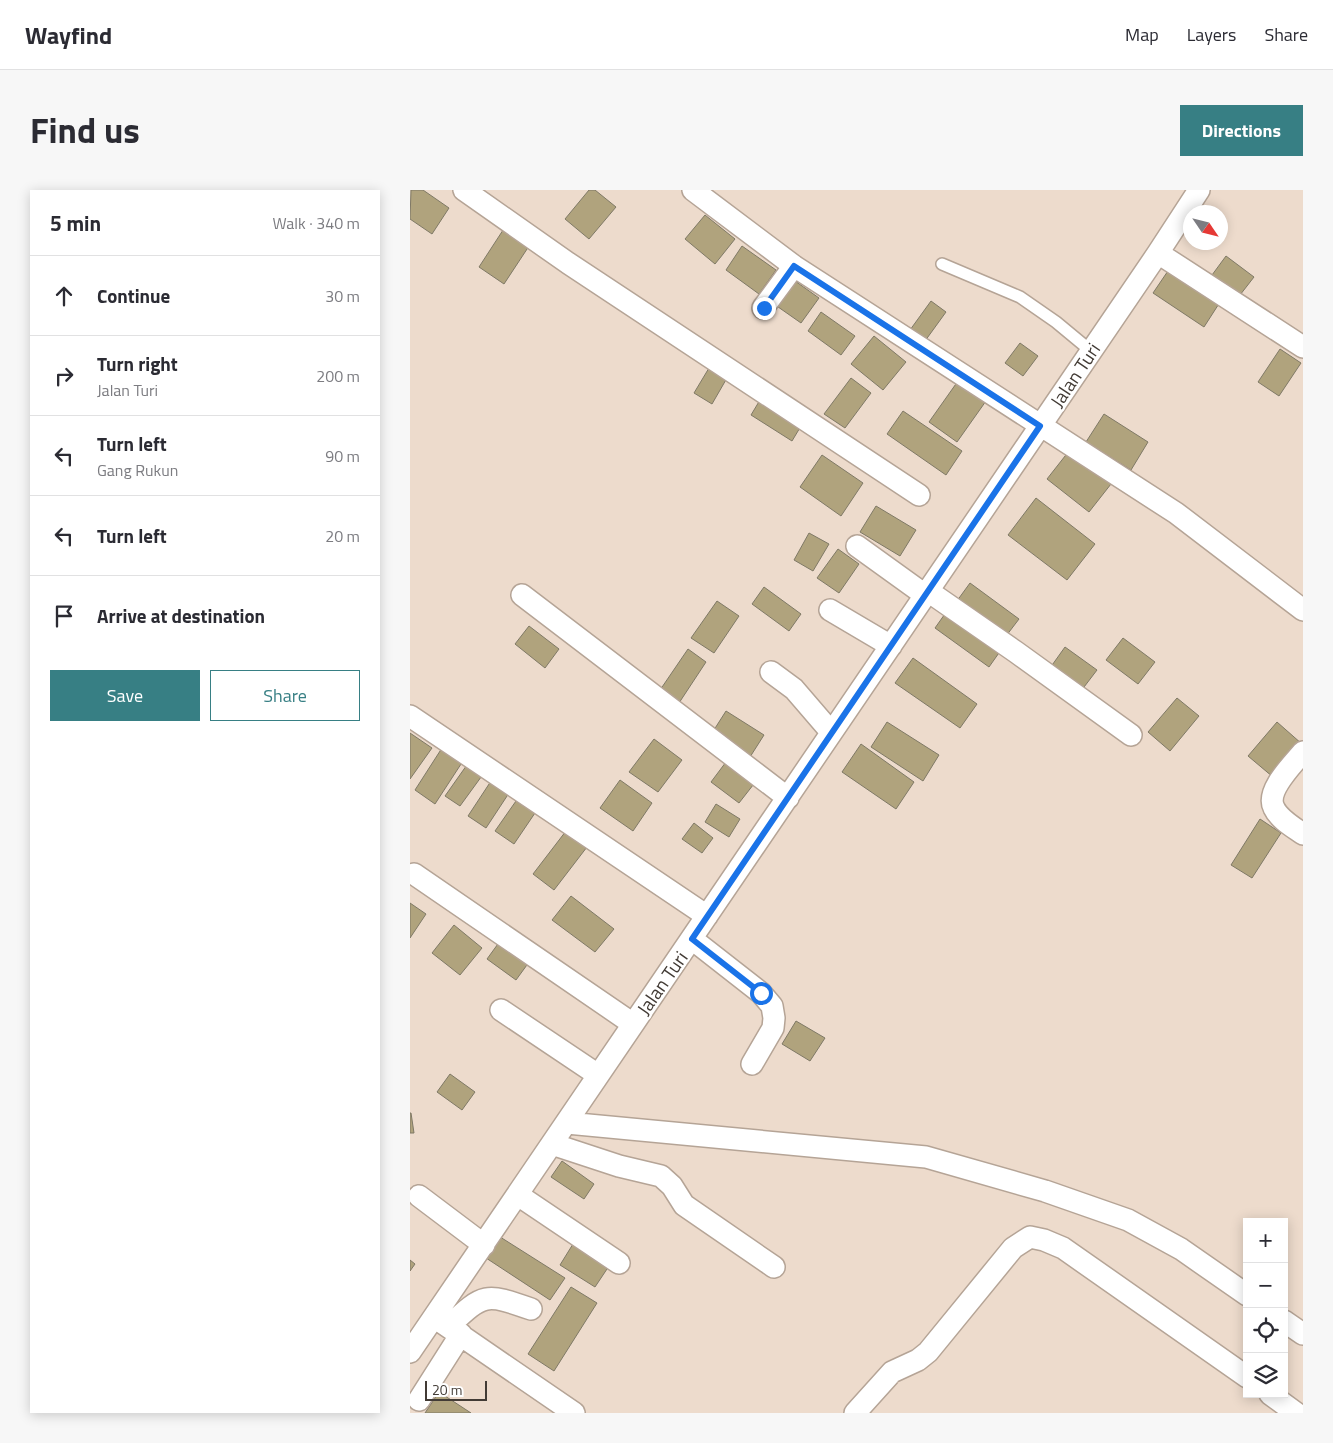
<!DOCTYPE html>
<html lang="en">
<head>
<meta charset="utf-8">
<style>
  :root { --surface:#fff; --page:#f7f7f7; --text:#2b2b33; --muted:#7c7c81; --line:#e1e1e2; --accent:#377f84 }
  body { margin:0; font-family:"Titillium Web",sans-serif; background:var(--page); color:var(--text) }
  .controls { position:absolute; right:15px; bottom:15px; display:grid; overflow:hidden; border-radius:0px; box-shadow:0 2px 12px #0003 }
  .controls button { width:45px; height:45px; display:grid; place-items:center; padding:0; border:0; border-bottom:1px solid var(--line); background:var(--surface); color:var(--text); font:25px sans-serif }
  .compass { position:absolute; left:773px; top:15px; width:45px; height:45px; border-radius:50%; background:var(--surface); box-shadow:0 2px 12px #0003; rotate:125deg }
  .scale { position:absolute; left:15px; bottom:12px; width:62px; box-sizing:border-box; padding-left:5px; border:2px solid #423b35; border-top:0; font-size:14px; line-height:18px; white-space:nowrap; color:#423b35; -webkit-text-stroke:4px #fff; paint-order:stroke }
  .stop { position:absolute; width:15px; height:15px; margin:-11px; border:4px solid #1a73e8; border-radius:50%; background:#fff }
  .stop.end { background:#1a73e8; border-color:#fff; box-shadow:0 1px 5px #0008 }
  .list { margin:0; padding:0; list-style:none }
  h2 { display:flex; justify-content:space-between; align-items:center; height:65px; margin:0; padding:0 20px; font-size:21px }
  h2 small { font-size:16px; font-weight:400; color:var(--muted) }
  .list li { display:grid; grid-template-columns:32px 1fr auto; gap:15px; align-items:center; box-sizing:border-box; height:80px; padding:0 20px; border-top:1px solid var(--line) }
  .list b { display:block; font-size:19px; white-space:nowrap }
  .list p { margin:0; font-size:16px; white-space:nowrap; color:var(--muted) }
  .list em { font-size:16px; font-style:normal; color:var(--muted) }
  .actions { display:flex; gap:10px; padding:15px 20px }
  .actions a { flex:1; padding:11px 0; border:1px solid var(--accent); border-radius:0px; text-align:center; font-size:18px; color:var(--accent) }
  .actions .main { background:var(--accent); color:#fff }
  .icon { flex:none; width:28px; height:28px; fill:none; stroke:currentColor; stroke-width:2; stroke-linecap:round; stroke-linejoin:round }
  .map { position:relative; flex:none; width:893px; height:1223px; overflow:hidden; border-radius:0px }
  header { display:flex; align-items:center; gap:30px; box-sizing:border-box; height:70px; padding:0 25px; background:var(--surface); border-bottom:1px solid var(--line) }
  header strong { font-size:24px }
  nav { display:flex; gap:28px; margin-inline-start:auto; font-size:18px }
  .intro { display:flex; align-items:center; justify-content:space-between; box-sizing:border-box; height:120px; padding:0 30px }
  h1 { margin:0; font-size:35px }
  .button { padding:12px 22px; border-radius:0px; background:var(--accent); color:#fff; font-size:18px; font-weight:700 }
  main { display:flex; gap:30px; padding:0 30px }
  aside { flex:1; background:var(--surface); border-radius:0px; box-shadow:0 2px 12px #0003 }
  .map>svg:first-child { display:block }
  .building { fill:#b0a37d; stroke:#7f7966 }
  .lines { fill:none; stroke-linecap:round; stroke-linejoin:round }
  .lane-casing { stroke:#b5a496; stroke-width:14 }
  .street-casing { stroke:#b5a496; stroke-width:24 }
  .lane { stroke:#fff; stroke-width:11 }
  .street { stroke:#fff; stroke-width:21 }
  .route { stroke:#1a73e8; stroke-width:6 }
  .labels { text-anchor:middle; stroke-width:4.5; stroke-linejoin:round; paint-order:stroke }
  .street-label { font-size:19px; fill:#423b35; stroke:#fff }
</style>
</head>
<body>
<header>
<strong>Wayfind</strong>
<nav><a>Map</a><a>Layers</a><a>Share</a></nav>
</header>
<div class="intro"><h1>Find us</h1><a class="button">Directions</a></div>
<main>
<aside>
<h2>5 min<small>Walk · 340 m</small></h2>
<ul class="list">
<li><svg class="icon" aria-label="ahead" viewBox="0 0 24 24"><path d="M12 20V5M6 11l6-6 6 6"/></svg><div><b>Continue</b></div><em>30 m</em></li>
<li><svg class="icon" aria-label="right" viewBox="0 0 24 24"><path d="M7 20v-9h11M14 6l5 5-5 5"/></svg><div><b>Turn right</b><p>Jalan Turi</p></div><em>200 m</em></li>
<li><svg class="icon" aria-label="left" viewBox="0 0 24 24"><path d="M17 20v-9H6M10 6l-5 5 5 5"/></svg><div><b>Turn left</b><p>Gang Rukun</p></div><em>90 m</em></li>
<li><svg class="icon" aria-label="left" viewBox="0 0 24 24"><path d="M17 20v-9H6M10 6l-5 5 5 5"/></svg><div><b>Turn left</b></div><em>20 m</em></li>
<li><svg class="icon" aria-label="arrive" viewBox="0 0 24 24"><path d="M6 21V4h12l-3 4 3 4H6"/></svg><div><b>Arrive at destination</b></div></li>
</ul>
<div class="actions"><a class="main">Save</a><a>Share</a></div>
</aside>
<div class="map">
<svg width="893" height="1223" viewBox="0 0 893 1223">
  <rect width="100%" height="100%" fill="#eddbcc"/>
  <path class="building" d="M1 0H13L39 18 22 44 0 29Z
    M179 0H185L206 17 179 49 155 29Z
    M295 25 325 49 305 74 275 49Z
    M97 34 123 50 94 94 69 77Z
    M332 56 366 80 349 104 316 80Z
    M816 66 844 87 830 105 802 85Z
    M762 75 812 109 794 137 743 103Z
    M378 86 409 108 391 133 361 112Z
    M521 111 536 122 515 151 500 140Z
    M411 122 445 146 431 165 398 141Z
    M464 146 496 172 473 200 441 174Z
    M610 153 628 166 613 186 595 173Z
    M870 159 891 173 869 206 848 192Z
    M299 178 317 188 302 214 284 203Z
    M441 188 461 203 435 238 414 224Z
    M548 191 576 211 547 252 519 232Z
    M353 205 394 231 382 251 341 225Z
    M493 221 552 261 536 285 477 244Z
    M694 224 738 252 721 280 676 252Z
    M659 261 701 294 679 322 637 289Z
    M412 265 453 293 431 326 390 297Z
    M626 308 685 354 657 390 598 345Z
    M466 316 506 340 490 366 450 342Z
    M399 343 419 354 403 381 384 370Z
    M428 359 449 374 429 403 407 388Z
    M560 393 609 429 593 450 544 415Z
    M354 397 391 424 379 441 342 414Z
    M307 411 329 426 304 463 281 448Z
    M537 421 591 460 579 477 525 438Z
    M119 436 149 459 135 478 105 454Z
    M713 448 745 472 728 494 696 470Z
    M655 457 687 480 671 501 640 478Z
    M278 459 296 472 267 516 248 503Z
    M503 468 567 514 550 538 485 493Z
    M767 508 789 526 760 561 738 542Z
    M316 521 354 545 340 567 302 543Z
    M477 532 529 565 513 591 461 557Z
    M867 532 892 554 863 587 838 566Z
    M0 543 22 558 0 589Z
    M244 549 272 570 248 602 219 582Z
    M451 554 504 592 486 619 432 582Z
    M32 558 53 571 25 614 5 600Z
    M319 568 347 590 329 613 301 592Z
    M59 572 74 583 50 616 35 606Z
    M83 588 101 600 76 638 58 626Z
    M210 590 242 613 223 641 190 618Z
    M106 611 125 623 104 654 85 641Z
    M306 614 330 629 319 647 295 632Z
    M850 629 871 643 842 688 821 675Z
    M284 633 303 648 292 663 272 649Z
    M156 641 177 657 144 700 123 684Z
    M161 706 204 739 185 762 142 730Z
    M0 713 16 724 0 748Z
    M44 735 72 758 50 785 22 763Z
    M93 747 122 768 106 790 77 769Z
    M386 831 415 848 400 871 372 854Z
    M40 884 65 902 52 920 27 902Z
    M0 923H1L4 943H0Z
    M152 971 184 994 174 1009 141 987Z
    M87 1045 155 1088 140 1110 73 1066Z
    M163 1054 199 1076 185 1097 150 1075Z
    M0 1070 5 1074 0 1081Z
    M161 1097 187 1113 144 1181 118 1164Z
    M29 1202 61 1223H15Z"/>
  <g class="lines">
    <g class="lane-casing">
      <path id="lane" d="M532 74 610 107 646 132 681 161"/>
    </g>
    <g class="street-casing">
      <path id="street" d="M54 0 158 73 509 305
        M283 0 384 76 766 323 893 420
        M748 63 893 157
        M353 118 384 76
        M447 356 515 405
        M518 401 606 462 721 545
        M112 405 378 608
        M420 420 481 456
        M361 482 384 499 421 542
        M0 526 297 726
        M893 562C883 574 855 601 864 618 869 629 883 637 893 644
        M4 684 223 834
        M282 749 351 803 362 816 364 828 363 838 342 874
        M91 820 188 885
        M157 933 516 967 635 1001 718 1030 771 1059 837 1105
        M142 954 209 976 251 986 262 996 274 1015 364 1077
        M108 1005 209 1073
        M9 1006 74 1055
        M24 1127 164 1223
        M874 1131 893 1144
        M39 1136C74 1103 75 1103 121 1119
        M0 1162 748 63 789 0
        M860 1204 886 1223
        M9 1210 51 1144
        M445 1223 482 1182 508 1170 518 1162 603 1058 620 1047 634 1050 653 1058 837 1187"/>
    </g>
    <use href="#lane" class="lane"/>
    <use href="#street" class="street"/>
  </g>
  <g class="lines">
    <path class="route" d="M351 803 282 749 630 236 384 76 354 118"/>
  </g>
  <g class="labels">
    <g class="street-label">
      <text transform="translate(665 185) rotate(-56)" y="7">Jalan Turi</text>
      <text transform="translate(252 793) rotate(-55)" y="7">Jalan Turi</text>
    </g>
  </g>
</svg>
<div class="controls">
<button>+</button>
<button>−</button>
<button><svg class="icon" aria-label="locate" viewBox="0 0 24 24"><circle cx="12" cy="12" r="6"/><path d="M12 2v4M12 18v4M2 12h4M18 12h4"/></svg></button>
<button><svg class="icon" aria-label="layers" viewBox="0 0 24 24"><path d="M12 4l9 5-9 5-9-5zM3 14l9 5 9-5"/></svg></button>
</div>
<svg class="compass" viewBox="-18 -18 36 36"><path d="M0-13l5 13h-10z" fill="#e53935"/><path d="M0 13l5-13h-10z" fill="#7c7c81"/></svg>
<div class="scale">20 m</div>
<div class="stop" style="left:351px;top:803px"></div>
<div class="stop end" style="left:354px;top:118px"></div>
</div>
</main>
</body>
</html>
